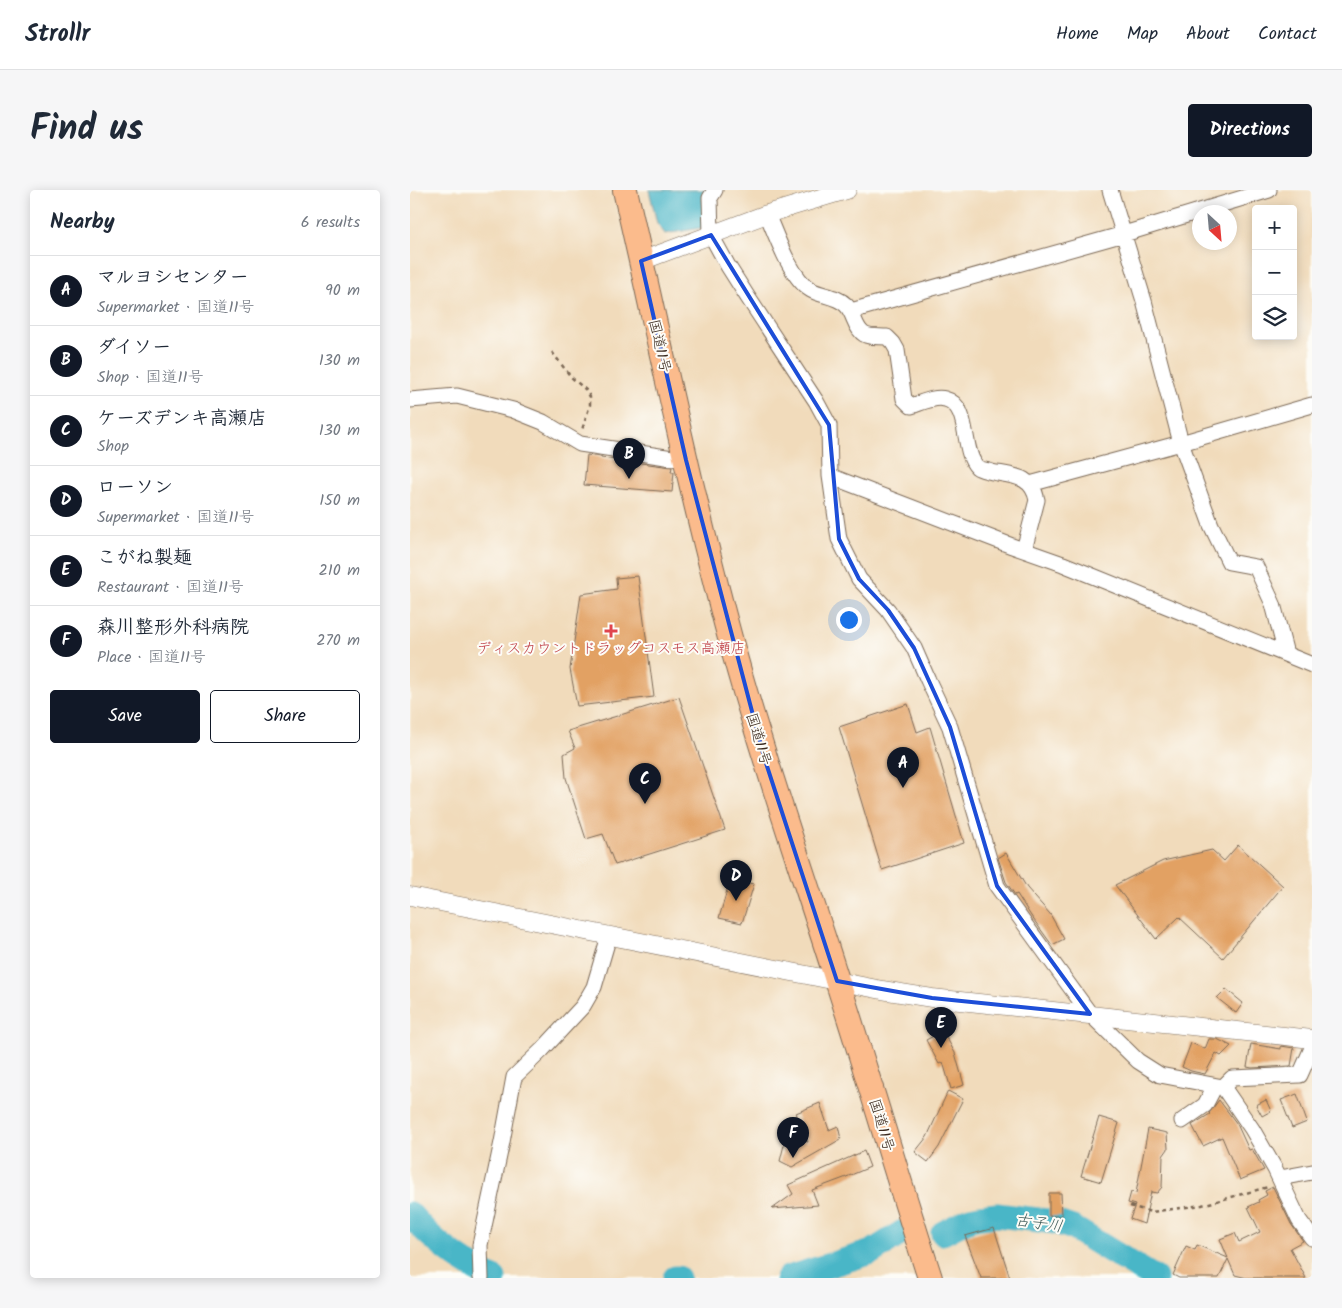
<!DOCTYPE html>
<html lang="en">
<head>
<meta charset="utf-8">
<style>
  :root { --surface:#fff; --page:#f6f6f7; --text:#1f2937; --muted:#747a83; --line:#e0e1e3; --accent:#111827 }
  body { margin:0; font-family:Kalam,"Klee One",sans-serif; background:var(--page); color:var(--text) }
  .controls { position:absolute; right:15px; top:15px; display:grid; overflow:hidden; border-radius:5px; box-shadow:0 2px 12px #0003 }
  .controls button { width:45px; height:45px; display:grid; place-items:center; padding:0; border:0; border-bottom:1px solid var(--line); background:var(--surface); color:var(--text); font:25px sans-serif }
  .compass { position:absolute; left:782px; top:15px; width:45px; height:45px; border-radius:50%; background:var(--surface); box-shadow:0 2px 12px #0003; rotate:154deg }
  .you { position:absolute; left:438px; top:429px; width:18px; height:18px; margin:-12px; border:4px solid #fff; border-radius:50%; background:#1a73e8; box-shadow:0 0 0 8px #1a73e833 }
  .badge { display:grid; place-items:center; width:32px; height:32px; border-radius:50%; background:var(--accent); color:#fff; font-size:16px; font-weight:700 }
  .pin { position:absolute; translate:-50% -41px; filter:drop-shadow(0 1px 2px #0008) }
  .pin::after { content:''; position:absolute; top:26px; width:18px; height:15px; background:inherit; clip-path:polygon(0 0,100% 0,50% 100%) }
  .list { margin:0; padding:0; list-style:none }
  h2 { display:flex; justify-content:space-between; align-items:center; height:65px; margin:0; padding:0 20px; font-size:21px }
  h2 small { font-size:16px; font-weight:400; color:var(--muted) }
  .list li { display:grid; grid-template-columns:32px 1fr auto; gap:15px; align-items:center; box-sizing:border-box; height:70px; padding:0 20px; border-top:1px solid var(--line) }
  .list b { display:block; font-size:19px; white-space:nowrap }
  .list p { margin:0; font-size:16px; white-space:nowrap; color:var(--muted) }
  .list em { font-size:16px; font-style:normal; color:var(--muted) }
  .actions { display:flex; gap:10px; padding:15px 20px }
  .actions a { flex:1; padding:11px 0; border:1px solid var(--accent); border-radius:5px; text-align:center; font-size:18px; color:var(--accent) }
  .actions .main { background:var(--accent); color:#fff }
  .icon { flex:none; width:28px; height:28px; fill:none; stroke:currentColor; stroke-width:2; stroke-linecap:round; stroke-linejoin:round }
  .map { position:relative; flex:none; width:902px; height:1088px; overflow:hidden; border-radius:5px }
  header { display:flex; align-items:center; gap:30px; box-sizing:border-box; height:70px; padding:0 25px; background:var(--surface); border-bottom:1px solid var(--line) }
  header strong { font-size:24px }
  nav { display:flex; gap:28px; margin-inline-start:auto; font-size:18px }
  .intro { display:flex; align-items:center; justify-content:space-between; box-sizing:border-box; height:120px; padding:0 30px }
  h1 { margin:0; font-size:35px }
  .button { padding:12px 22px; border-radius:5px; background:var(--accent); color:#fff; font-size:18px; font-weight:700 }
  main { display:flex; gap:30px; padding:0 30px }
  aside { flex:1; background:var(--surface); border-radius:5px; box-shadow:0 2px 12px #0003 }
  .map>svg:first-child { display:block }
  .water { fill:#4ab6c7; stroke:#427072 }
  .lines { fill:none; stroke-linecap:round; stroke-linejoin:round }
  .river { stroke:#4ab6c7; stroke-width:25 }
  .building { fill:#e2a164 }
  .minor-casing { stroke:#7b6855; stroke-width:17 }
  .tertiary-casing { stroke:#7b6855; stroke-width:19 }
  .trunk-casing { stroke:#7b6855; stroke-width:26 }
  .path { stroke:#7b6855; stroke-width:2.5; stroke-dasharray:4 4; stroke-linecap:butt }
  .minor { stroke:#fff; stroke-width:15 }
  .tertiary { stroke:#fff; stroke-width:18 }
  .trunk { stroke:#fbbb8c; stroke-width:24 }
  .marked { fill:none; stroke:#1d4ed8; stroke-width:4; stroke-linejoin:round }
  .health-dot { fill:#e0444e; stroke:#fdfcf7; stroke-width:2 }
  .labels { text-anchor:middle; stroke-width:4; stroke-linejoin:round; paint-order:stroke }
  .street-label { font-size:15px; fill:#3b2a1e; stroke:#fdfcf7 }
  .health-label { font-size:15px; fill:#be3a42; stroke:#fdfcf7 }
  .water-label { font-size:16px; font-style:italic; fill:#405b59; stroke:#fdfcf7 }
</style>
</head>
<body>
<header>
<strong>Strollr</strong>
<nav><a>Home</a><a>Map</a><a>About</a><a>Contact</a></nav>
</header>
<div class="intro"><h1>Find us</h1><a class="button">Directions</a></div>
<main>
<aside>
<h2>Nearby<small>6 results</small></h2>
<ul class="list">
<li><span class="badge">A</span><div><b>マルヨシセンター</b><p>Supermarket · 国道11号</p></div><em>90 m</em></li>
<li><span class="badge">B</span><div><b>ダイソー</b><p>Shop · 国道11号</p></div><em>130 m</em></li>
<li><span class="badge">C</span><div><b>ケーズデンキ高瀬店</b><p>Shop</p></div><em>130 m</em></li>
<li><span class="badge">D</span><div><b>ローソン</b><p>Supermarket · 国道11号</p></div><em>150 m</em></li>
<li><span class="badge">E</span><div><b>こがね製麺</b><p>Restaurant · 国道11号</p></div><em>210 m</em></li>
<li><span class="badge">F</span><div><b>森川整形外科病院</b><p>Place · 国道11号</p></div><em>270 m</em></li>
</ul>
<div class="actions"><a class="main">Save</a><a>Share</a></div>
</aside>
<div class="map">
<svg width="902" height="1088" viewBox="0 0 902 1088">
  <rect width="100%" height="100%" fill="#fdfcf7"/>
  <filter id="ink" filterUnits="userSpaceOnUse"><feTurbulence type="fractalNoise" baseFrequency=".02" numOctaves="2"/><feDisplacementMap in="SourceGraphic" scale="10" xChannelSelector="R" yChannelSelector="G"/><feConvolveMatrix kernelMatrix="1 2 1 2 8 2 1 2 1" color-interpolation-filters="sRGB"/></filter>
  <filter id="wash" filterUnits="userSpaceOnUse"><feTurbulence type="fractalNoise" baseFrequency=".0096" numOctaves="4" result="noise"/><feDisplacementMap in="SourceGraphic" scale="20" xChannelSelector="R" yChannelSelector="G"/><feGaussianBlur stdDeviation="1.12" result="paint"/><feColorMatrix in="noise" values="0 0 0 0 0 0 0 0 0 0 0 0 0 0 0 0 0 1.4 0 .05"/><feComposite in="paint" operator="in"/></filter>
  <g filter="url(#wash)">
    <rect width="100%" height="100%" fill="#f1dbbb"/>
    <path class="water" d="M239 0H296L292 5 297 37 255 44 247 33Z"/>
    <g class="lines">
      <path class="river" d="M0 1024C20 1049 55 1076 84 1088
        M533 1043 560 1029 570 1027 587 1025 645 1032 663 1038 745 1088
        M265 1088H268
        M378 1088 462 1062 493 1042"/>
    </g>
    <g id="blocks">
      <path class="building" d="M177 265 191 267V268L262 277 261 282H264L262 302 174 295Z
        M228 386 244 507 167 516 160 479 171 404 207 399 206 388Z
        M269 507 315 640 205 675 193 644 176 649 156 588 154 564 165 558 158 541Z
        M498 514 507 542 520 537 554 653 472 680 429 537Z
        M828 655 873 696 813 768 769 727 746 749 705 695 753 671 802 660 814 671Z
        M596 663 617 698 640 724 654 749 642 755 621 726 607 704 605 705 596 692 588 668Z
        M320 690 344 694 332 733 309 728Z
        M816 799 833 813 826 823 807 808Z
        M533 841 545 863 554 895 541 899 533 872 529 874 516 850Z
        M799 849H807L821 856 811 866 806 863 795 884 781 881 772 877 781 853 795 859Z
        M841 854 871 859V856L884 858 881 876 842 878 837 877Z
        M538 901 553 909 529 957 518 972 505 962 517 947Z
        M887 904 897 932 882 938 871 910Z
        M809 910 827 934 839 960 842 959 854 980 830 990 812 947 793 956 782 935 800 924 799 923Z
        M856 910 861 921 852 926 846 915Z
        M410 913 419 940 428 936 431 949 382 977 370 971 376 947 398 952 386 923Z
        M689 927 709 933 691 992 671 986Z
        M738 939 757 943 758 959 753 966 752 997 747 1003 741 1002 734 1034 720 1029 725 1015 718 1013 721 1002 726 1003Z
        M454 961 460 977 434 988 402 1000 408 1015 362 1019 383 1004 378 995Z
        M863 997 881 1034 893 1051 880 1058 896 1088H837L825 1085 818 1069 809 1088H769L763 1085 776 1056 785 1060 787 1055 818 1068 810 1049 825 1043 829 1052 850 1042 838 1017 849 1012 848 1010 857 1005 855 1001Z
        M639 1003H651L652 1026H639Z
        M584 1038 600 1088H571L555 1046Z"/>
    </g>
  </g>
  <g filter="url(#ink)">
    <use href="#blocks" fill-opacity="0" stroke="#7b6855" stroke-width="1"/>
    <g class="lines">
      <g class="minor-casing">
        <path id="minor" d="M305 0 300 8 301 45 318 76 337 106 406 211 419 235 420 286 429 349 449 389 478 420 504 458 518 490 540 537 587 696 680 824 728 871 750 885 813 897 842 939 865 979 889 1030 902 1048
          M700 0 734 111 771 253 801 335 819 372 846 377 863 414 876 464
          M357 24C366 45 381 89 401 100 412 106 427 106 436 115 440 119 442 124 444 129 452 149 457 146 477 147L483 153 487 160 494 209 501 216C511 213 525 206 535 209 561 215 551 261 567 277 571 280 576 280 582 282 603 286 622 285 627 310L614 360
          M441 121 714 44 859 0
          M0 210 47 206 103 220 133 232 170 254 276 270
          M420 286 602 356 653 374 902 475
          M620 294 771 253 902 215
          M813 897 822 888 890 885 902 858
          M772 931 795 915 805 896
          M870 988 902 982
          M71 1088 70 1055 92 952 104 887 132 860 173 816 184 797 199 746"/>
      </g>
      <g class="tertiary-casing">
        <path id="tertiary" d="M231 71 357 24 437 0
          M0 706 472 800 522 808 902 849"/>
      </g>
      <g class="trunk-casing">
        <path id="trunk" d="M215 0C251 157 283 315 326 470 356 578 393 683 427 790 459 889 488 989 520 1088"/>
      </g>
      <path class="path" d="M142 162 161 187 177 201 180 207V215L172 240
        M720 1016 741 1022 792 1015 858 997"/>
      <use href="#minor" class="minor"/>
      <use href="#tertiary" class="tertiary"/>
      <use href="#trunk" class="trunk"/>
    </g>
  </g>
  <path class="marked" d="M301 45 419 235 429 349 449 389 478 420 504 458 540 537 587 696 680 824 522 808 427 791 354 567 276 270 231 71Z"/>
  <path class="health-dot" d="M198.5 433.5h5v5h5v5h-5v5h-5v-5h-5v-5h5z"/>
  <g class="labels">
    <g class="street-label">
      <text transform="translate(250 156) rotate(77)" y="5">国道11号</text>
      <text transform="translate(349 549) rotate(73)" y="5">国道11号</text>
      <text transform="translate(472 935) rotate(73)" y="5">国道11号</text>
    </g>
    <g class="health-label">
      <text x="201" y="463">ディスカウントドラッグコスモス高瀬店</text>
    </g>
    <g class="water-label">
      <text transform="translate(629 1032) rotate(9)" y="6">古子川</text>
    </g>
  </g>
</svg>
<div class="controls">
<button>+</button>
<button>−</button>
<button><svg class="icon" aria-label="layers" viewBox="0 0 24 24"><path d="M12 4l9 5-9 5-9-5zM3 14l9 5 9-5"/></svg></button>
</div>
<svg class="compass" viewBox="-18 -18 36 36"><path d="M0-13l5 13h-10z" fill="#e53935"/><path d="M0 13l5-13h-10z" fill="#747a83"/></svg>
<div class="you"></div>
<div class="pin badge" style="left:493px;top:598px">A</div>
<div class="pin badge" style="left:219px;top:289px">B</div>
<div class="pin badge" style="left:235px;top:614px">C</div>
<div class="pin badge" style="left:326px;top:711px">D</div>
<div class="pin badge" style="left:531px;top:858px">E</div>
<div class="pin badge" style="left:383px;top:968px">F</div>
</div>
</main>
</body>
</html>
